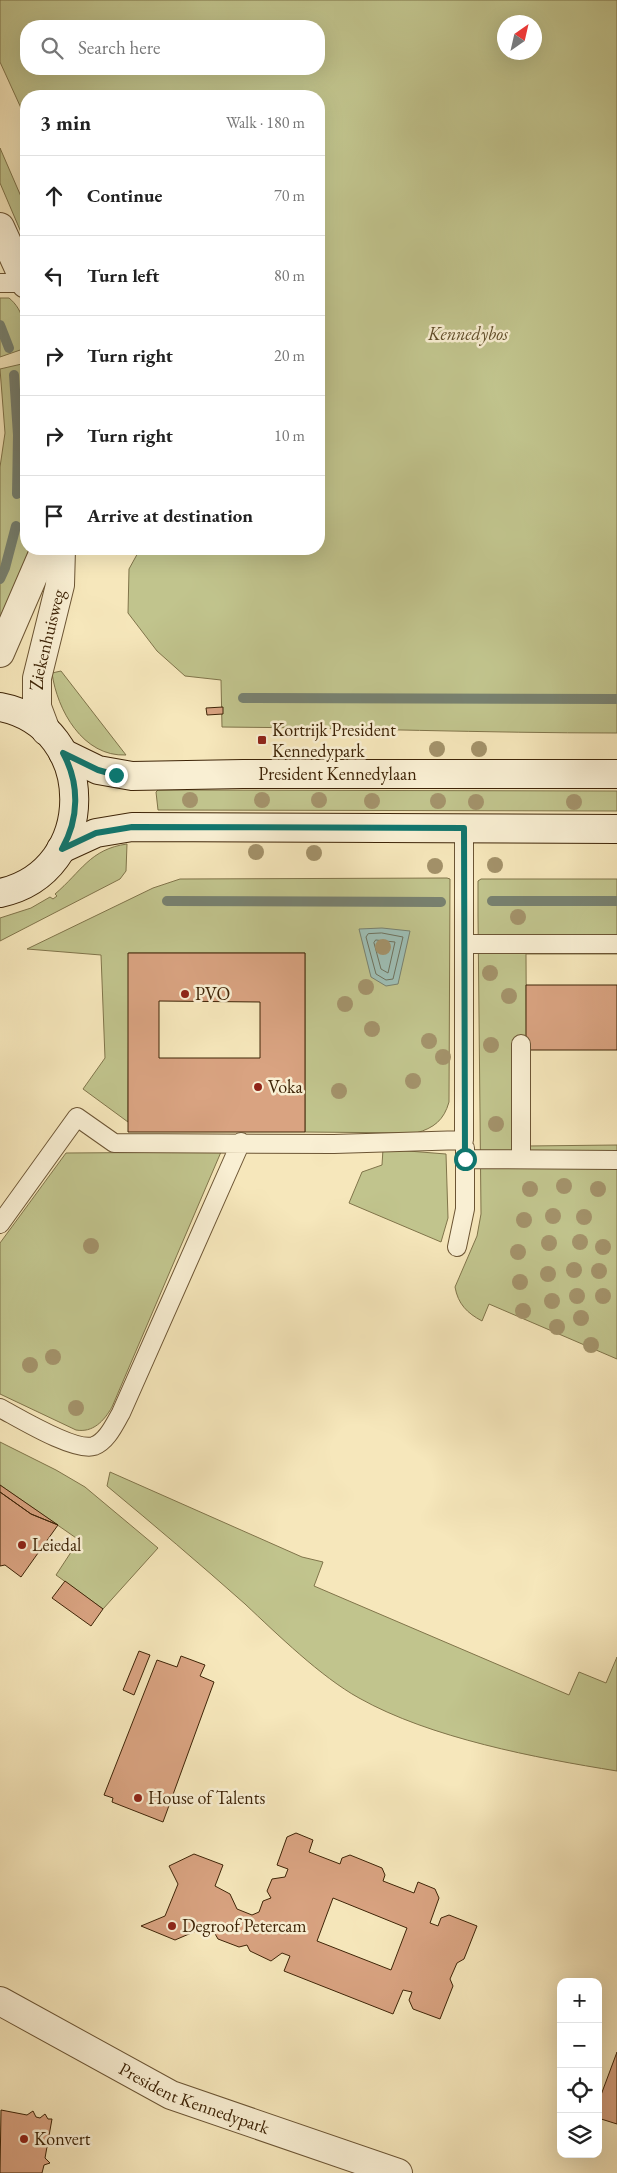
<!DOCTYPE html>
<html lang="en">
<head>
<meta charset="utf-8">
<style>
  :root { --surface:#fff; --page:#f2f2f2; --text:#222; --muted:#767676; --line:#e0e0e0 }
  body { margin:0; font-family:"EB Garamond",serif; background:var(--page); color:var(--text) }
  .controls { position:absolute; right:15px; bottom:15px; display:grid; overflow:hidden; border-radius:10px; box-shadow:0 5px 20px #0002 }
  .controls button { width:45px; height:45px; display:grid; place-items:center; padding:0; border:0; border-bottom:1px solid var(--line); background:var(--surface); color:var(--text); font:25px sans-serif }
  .compass { position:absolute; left:497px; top:15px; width:45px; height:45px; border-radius:50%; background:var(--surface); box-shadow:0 5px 20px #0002; rotate:34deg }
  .stop { position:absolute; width:15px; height:15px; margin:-11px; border:4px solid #0f766e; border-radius:50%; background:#fff }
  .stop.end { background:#0f766e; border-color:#fff; box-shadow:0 1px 5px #0008 }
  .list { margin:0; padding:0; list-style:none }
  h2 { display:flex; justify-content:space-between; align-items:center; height:65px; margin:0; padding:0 20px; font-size:21px }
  h2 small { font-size:16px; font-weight:400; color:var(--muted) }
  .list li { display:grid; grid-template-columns:32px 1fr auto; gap:15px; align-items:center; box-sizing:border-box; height:80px; padding:0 20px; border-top:1px solid var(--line) }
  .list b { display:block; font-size:19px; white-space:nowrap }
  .list em { font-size:16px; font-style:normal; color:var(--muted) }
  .icon { flex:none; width:28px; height:28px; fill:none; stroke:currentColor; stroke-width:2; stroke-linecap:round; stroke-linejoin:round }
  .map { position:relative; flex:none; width:617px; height:2173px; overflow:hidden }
  .search { position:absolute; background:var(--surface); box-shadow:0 5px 20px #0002; left:20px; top:20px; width:305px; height:55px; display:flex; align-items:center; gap:12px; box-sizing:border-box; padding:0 18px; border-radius:20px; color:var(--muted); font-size:19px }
  .panel { position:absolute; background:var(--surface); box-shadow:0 5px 20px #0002; left:20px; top:90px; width:305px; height:465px; border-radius:20px }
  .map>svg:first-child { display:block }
  .green { fill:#c1c48d; stroke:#80744a; fill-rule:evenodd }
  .water { fill:#9ebfb6; stroke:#788170 }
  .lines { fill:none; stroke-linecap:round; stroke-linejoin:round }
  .shore { stroke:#6e725e; stroke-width:1 }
  .stream { stroke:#788170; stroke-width:10 }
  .building { fill:#d9a381; stroke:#3e2407; fill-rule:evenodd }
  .service-casing { stroke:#6c5534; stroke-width:20 }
  .minor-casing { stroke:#6c5534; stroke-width:30 }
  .tertiary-casing { stroke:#6c5534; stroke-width:30 }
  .secondary-casing { stroke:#3e2407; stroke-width:30 }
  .service { stroke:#f9efd3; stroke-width:18 }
  .minor { stroke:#f9efd3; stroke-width:28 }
  .tertiary { stroke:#f9efd3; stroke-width:28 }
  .secondary { stroke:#f9efd3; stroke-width:28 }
  .tree { fill:#a3926a }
  .route { stroke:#0f766e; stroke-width:6 }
  .poi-dot { fill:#8f2418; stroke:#f9efd3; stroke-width:2 }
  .labels { text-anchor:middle; stroke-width:5; stroke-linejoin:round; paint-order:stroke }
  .park-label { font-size:18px; font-style:italic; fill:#5f4c28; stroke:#f9efd3 }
  .street-label { font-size:18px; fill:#3e2407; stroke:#f9efd3 }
  .poi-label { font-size:18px; fill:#3e2407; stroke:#f9efd3; text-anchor:start }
</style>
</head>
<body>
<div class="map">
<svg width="617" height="2173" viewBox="0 0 617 2173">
  <rect width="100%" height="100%" fill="#f6e7bb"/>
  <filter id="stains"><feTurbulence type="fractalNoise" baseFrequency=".004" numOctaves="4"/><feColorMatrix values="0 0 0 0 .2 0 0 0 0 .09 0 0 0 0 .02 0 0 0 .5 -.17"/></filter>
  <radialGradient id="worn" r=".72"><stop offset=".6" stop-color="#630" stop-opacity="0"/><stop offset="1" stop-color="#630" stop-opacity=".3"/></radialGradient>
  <path class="green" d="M0 0H617V733C485 733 354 728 222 727L221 680 185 676 157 651 128 613 129 569 140 549H319V96H26V119L0 62ZM504 22H534V52H504ZM26 26H319V69H26Z
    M0 148 26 208V244L0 183Z
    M0 298H9C24 310 26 329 26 348L0 357Z
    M26 363V549H31L0 619V467L5 433 0 369Z
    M61 671 126 755C83 757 57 710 52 673Z
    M158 790 617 791V811L158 810 156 792Z
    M127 844 126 871 120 879 0 941V918L31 908 50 897 53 899 57 896 55 894C81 872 90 849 127 844Z
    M447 878 450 879 449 1102C444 1120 434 1128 416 1133L305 1132V953H129L128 1122 83 1089 105 1058 101 955 27 949 153 888 180 879Z
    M481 879H617V954H526L527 1146 617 1145V1359L489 1304 482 1321C467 1313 458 1304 455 1287L477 1236 481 1214 478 915V881Z
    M383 1149 446 1154 448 1218 441 1242 349 1203 362 1172 382 1165Z
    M221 1152 112 1407C104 1421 93 1433 76 1430L0 1394V1243L66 1153Z
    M0 1442 56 1470 85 1487 158 1548 103 1609 56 1575 79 1540 0 1485Z
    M110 1472 302 1557 323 1562 314 1586 569 1695 579 1672 606 1683 617 1657V1771C536 1758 430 1738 359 1698 321 1677 277 1634 245 1604 200 1564 154 1525 107 1486Z"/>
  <path class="water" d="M382 928 410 931 398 984 386 986 371 977 359 929Z"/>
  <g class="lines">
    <path class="shore" d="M382 933 403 937 393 979 386 980 376 974 366 937 368 934Z
      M376 940 395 942 388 973 381 969 374 943Z"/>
    <path class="stream" d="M0 325 9 348
      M14 375 18 435 17 494
      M0 579 5 568 16 526
      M243 698 617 699
      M167 901 441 902
      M492 901H617"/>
  </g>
  <path class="building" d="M223 707V714L207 715 206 708Z
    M128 953H305V1132H128ZM159 1001 260 1002V1058H159Z
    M526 985H617V1050H526Z
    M0 1485 58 1525 31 1514 0 1492Z
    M0 1492 31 1514 58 1525 21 1577 5 1565 0 1566Z
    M65 1581 103 1609 91 1626 52 1598Z
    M139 1651 150 1655 134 1695 123 1690Z
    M181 1656 205 1665 200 1676 214 1682 163 1822 112 1802 113 1798 104 1795 157 1660 177 1667Z
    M296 1833 313 1840 309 1852 340 1864 342 1858 350 1855 382 1868 385 1875 383 1881 414 1893 418 1882 435 1889 439 1898 430 1923 438 1926 441 1918 449 1915 477 1926 464 1959 457 1963 450 1979 453 1986 440 2019 413 2009 409 2000 412 1992 403 1990 393 2014 284 1971 290 1956 282 1953 271 1961 250 1951 247 1945 239 1947 218 1939 214 1932 203 1928 175 1940 141 1926 165 1916 178 1884 169 1866 194 1854 223 1865 215 1886 230 1894 237 1909 252 1915 259 1912 263 1901 271 1898 267 1891 272 1879 285 1877 288 1869 277 1865 287 1837ZM333 1898 407 1928 391 1970 317 1941Z
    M617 2052V2124L598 2118V2103Z
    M1 2110 27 2115 33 2111 36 2117 40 2118 45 2114 48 2119H52L45 2158 50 2163 44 2165 42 2173H0Z"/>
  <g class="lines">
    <g class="service-casing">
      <path id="service" d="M0 283H26
        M464 944H617
        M521 1044V1159
        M465 1159 617 1160
        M0 1224 77 1117 114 1143 334 1144 464 1140V828
        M457 1247 465 1209V1148
        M0 1408C19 1418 74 1452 94 1446 107 1441 114 1425 121 1413L241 1142"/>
    </g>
    <g class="minor-casing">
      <g id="minor">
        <path id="s1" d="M0 2001 171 2095 398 2173"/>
      </g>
    </g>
    <g class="tertiary-casing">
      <g id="tertiary">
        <path d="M0 227 26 284"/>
        <path d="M0 653 45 549"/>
        <path id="s2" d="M46 731 37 707V678L60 585 61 549"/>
      </g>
    </g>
    <g class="secondary-casing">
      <g id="secondary">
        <path d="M0 707C99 726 99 872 0 893"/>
        <path id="s3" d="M63 753 98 770 132 776 243 774H617"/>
        <path d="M61 849 96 833 132 827 617 829"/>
      </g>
    </g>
    <use href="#service" class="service"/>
    <use href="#minor" class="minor"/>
    <use href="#tertiary" class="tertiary"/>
    <use href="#secondary" class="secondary"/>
  </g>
  <g class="tree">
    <circle cx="437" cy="749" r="8"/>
    <circle cx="479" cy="749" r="8"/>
    <circle cx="190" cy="800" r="8"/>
    <circle cx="262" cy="800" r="8"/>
    <circle cx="319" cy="800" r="8"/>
    <circle cx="372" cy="801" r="8"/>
    <circle cx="438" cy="801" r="8"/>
    <circle cx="476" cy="802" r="8"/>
    <circle cx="574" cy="802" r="8"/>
    <circle cx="256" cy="852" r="8"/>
    <circle cx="314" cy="853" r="8"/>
    <circle cx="495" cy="865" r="8"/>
    <circle cx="435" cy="866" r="8"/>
    <circle cx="518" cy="917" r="8"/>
    <circle cx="383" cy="947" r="8"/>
    <circle cx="490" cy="973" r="8"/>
    <circle cx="366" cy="987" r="8"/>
    <circle cx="509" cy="996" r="8"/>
    <circle cx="345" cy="1004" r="8"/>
    <circle cx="372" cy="1029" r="8"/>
    <circle cx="429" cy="1041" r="8"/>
    <circle cx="491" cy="1045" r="8"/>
    <circle cx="443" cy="1057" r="8"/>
    <circle cx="413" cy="1081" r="8"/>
    <circle cx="339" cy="1091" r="8"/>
    <circle cx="496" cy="1124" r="8"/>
    <circle cx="564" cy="1186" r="8"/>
    <circle cx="530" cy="1189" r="8"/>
    <circle cx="598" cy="1189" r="8"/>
    <circle cx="553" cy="1216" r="8"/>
    <circle cx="584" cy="1217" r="8"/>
    <circle cx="524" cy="1220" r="8"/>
    <circle cx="580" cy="1242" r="8"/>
    <circle cx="549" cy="1243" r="8"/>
    <circle cx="91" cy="1246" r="8"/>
    <circle cx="603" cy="1247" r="8"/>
    <circle cx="518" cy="1252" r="8"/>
    <circle cx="574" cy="1270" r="8"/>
    <circle cx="599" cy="1271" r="8"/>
    <circle cx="548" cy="1274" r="8"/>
    <circle cx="520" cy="1282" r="8"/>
    <circle cx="577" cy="1296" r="8"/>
    <circle cx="603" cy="1296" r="8"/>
    <circle cx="552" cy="1301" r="8"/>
    <circle cx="523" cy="1311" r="8"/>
    <circle cx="581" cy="1318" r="8"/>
    <circle cx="557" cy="1327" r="8"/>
    <circle cx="591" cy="1345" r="8"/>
    <circle cx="53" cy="1357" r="8"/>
    <circle cx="30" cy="1365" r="8"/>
    <circle cx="76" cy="1408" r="8"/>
  </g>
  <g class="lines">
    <path class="route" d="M116 775 98 770 63 753C80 784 79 819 62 849L96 833 132 827 464 828 465 1159"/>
  </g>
  <g class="poi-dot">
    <rect x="257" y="735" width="10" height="10" rx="2.5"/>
    <circle cx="185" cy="994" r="5"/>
    <circle cx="258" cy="1087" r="5"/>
    <circle cx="22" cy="1545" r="5"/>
    <circle cx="138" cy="1798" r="5"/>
    <circle cx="172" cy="1926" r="5"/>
    <circle cx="24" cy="2139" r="5"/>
  </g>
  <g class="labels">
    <g class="park-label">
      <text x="468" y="340">Kennedybos</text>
    </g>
    <g class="street-label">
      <text dy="6" stroke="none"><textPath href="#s2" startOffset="94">Ziekenhuisweg</textPath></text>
      <text dy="6" stroke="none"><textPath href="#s3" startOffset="279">President Kennedylaan</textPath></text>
      <text dy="6" stroke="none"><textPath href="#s1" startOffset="218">President Kennedypark</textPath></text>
    </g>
    <g class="poi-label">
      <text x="272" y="736">Kortrijk President<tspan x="272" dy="21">Kennedypark</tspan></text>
      <text x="195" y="1000">PVO</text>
      <text x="268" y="1093">Voka</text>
      <text x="32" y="1551">Leiedal</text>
      <text x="148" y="1804">House of Talents</text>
      <text x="182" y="1932">Degroof Petercam</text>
      <text x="34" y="2145">Konvert</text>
    </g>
  </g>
  <rect width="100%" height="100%" filter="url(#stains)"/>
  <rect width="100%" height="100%" fill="url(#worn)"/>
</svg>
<div class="controls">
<button>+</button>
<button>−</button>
<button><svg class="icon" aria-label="locate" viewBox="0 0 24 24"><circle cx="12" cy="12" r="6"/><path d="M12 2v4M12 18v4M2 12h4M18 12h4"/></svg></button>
<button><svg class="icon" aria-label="layers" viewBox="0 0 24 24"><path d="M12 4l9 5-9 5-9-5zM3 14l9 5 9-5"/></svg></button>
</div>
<svg class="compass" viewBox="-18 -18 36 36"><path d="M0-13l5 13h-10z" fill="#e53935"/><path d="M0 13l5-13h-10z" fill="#767676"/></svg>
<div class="stop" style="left:465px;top:1159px"></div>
<div class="stop end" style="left:116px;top:775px"></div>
<div class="search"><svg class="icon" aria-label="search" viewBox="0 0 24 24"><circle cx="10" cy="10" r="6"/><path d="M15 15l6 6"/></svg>Search here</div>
<section class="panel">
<h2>3 min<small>Walk · 180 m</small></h2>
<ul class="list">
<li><svg class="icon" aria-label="ahead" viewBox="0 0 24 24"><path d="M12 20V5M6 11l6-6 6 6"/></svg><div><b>Continue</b></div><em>70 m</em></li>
<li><svg class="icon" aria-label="left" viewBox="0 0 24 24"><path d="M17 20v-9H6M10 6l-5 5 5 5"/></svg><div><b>Turn left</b></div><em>80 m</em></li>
<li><svg class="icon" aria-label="right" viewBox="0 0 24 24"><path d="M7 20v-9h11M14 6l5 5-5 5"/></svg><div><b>Turn right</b></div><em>20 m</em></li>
<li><svg class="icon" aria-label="right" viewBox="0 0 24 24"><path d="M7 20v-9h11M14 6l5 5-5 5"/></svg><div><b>Turn right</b></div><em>10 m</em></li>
<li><svg class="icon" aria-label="arrive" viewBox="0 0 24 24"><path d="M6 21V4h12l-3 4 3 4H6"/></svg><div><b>Arrive at destination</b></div></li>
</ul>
</section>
</div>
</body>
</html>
